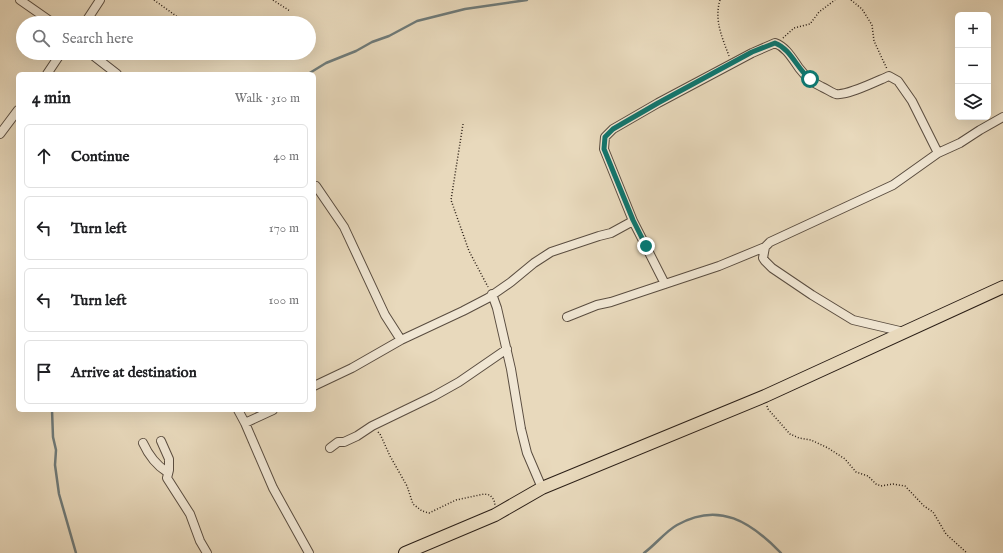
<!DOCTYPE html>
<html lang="en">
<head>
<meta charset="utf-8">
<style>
  :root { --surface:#fff; --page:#f2f2f2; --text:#202124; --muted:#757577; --line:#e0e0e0 }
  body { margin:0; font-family:"IM FELL English",serif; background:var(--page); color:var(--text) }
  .controls { position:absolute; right:12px; top:12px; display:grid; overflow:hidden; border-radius:6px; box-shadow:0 4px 16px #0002 }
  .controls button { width:36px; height:36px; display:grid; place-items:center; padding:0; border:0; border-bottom:1px solid var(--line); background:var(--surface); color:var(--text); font:20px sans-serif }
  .stop { position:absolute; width:12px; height:12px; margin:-9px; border:3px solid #0f766e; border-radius:50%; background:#fff }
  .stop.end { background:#0f766e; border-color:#fff; box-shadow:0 1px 4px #0008 }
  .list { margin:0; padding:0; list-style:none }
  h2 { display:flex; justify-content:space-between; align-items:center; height:52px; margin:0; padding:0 16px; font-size:17px }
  h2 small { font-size:13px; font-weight:400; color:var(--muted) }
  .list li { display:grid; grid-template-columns:26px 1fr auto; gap:12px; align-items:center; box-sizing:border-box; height:64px; margin:0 8px 8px; padding:0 8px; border:1px solid var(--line); border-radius:6px }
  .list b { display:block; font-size:15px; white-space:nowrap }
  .list em { font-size:13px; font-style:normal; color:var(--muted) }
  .icon { flex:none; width:22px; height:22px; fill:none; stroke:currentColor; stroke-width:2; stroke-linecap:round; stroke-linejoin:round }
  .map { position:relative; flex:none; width:1003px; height:553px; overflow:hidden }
  .search { position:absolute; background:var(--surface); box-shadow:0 4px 16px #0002; left:16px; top:16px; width:300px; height:44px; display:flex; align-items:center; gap:10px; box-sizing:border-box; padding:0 14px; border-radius:22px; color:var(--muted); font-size:15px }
  .panel { position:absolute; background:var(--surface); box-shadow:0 4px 16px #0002; left:16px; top:72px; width:300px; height:340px; border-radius:6px }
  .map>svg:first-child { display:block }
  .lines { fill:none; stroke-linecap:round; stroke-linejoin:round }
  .stream { stroke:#6e7a79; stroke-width:2.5 }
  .street-casing { stroke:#5a4d40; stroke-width:10 }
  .primary-casing { stroke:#2a1e16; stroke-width:14 }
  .path { stroke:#2a1e16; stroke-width:1.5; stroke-dasharray:1 2; stroke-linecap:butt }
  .street { stroke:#f0e6d3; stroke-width:8 }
  .primary { stroke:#e8d9bc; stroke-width:12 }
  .route { stroke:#0f766e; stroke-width:5 }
</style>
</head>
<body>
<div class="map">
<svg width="1003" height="553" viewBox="0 0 1003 553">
  <rect width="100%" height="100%" fill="#e8d9bc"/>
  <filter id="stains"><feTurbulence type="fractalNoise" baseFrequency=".005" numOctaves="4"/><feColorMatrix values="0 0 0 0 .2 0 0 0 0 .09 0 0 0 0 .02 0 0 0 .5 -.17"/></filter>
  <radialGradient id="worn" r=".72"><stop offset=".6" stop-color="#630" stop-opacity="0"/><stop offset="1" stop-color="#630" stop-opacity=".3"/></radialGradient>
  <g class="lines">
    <path class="stream" d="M308 74 326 63 356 51 372 42 389 36 417 21 465 9 527 0
      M52 410 53 437 56 450 55 465 59 494 76 553
      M644 553C655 545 666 531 677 525 719 501 751 522 781 553"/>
    <g class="street-casing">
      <path id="street" d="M20 0 53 23
        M85 23 100 0
        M90 53 117 74
        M47 74 61 53
        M0 134 18 110
        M316 186 344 227 385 315 401 340
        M665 284 633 221 604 149 605 137 613 129 658 103 752 53 775 43C786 47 792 58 799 68 805 76 813 83 822 87 827 89 832 93 836 94 847 96 877 81 889 76L898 81 912 101 938 153
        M492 294 497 308 511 369 521 429 527 453 542 488
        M567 317 597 305 611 302 719 266 765 247
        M904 332 853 320 812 295 772 268 765 261 763 258 765 247 770 242 893 185 938 153 960 143 980 130 1003 117
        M314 386 352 368 401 340 463 311 488 298 511 282 534 263 551 252 599 236 611 233 633 221
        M238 410 245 423 273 488 309 553
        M245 423 273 410
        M161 441 169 459V470L167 478 190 514 200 541 207 553
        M143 443C149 456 156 465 167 472
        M330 448 338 442H344L357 436 372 426 434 396 459 382 507 349"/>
    </g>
    <g class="primary-casing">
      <path id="primary" d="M405 553 495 515 542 488 765 396 1003 287"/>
    </g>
    <path class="path" d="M154 0 186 23
      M273 0 290 11
      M720 0C714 20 722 37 729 56
      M851 0 862 9 872 25 874 41 887 69
      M783 38 794 28 810 24 819 12 835 0
      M463 124 451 200 469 251 488 287
      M767 406 768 409 790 434 799 438 811 440 828 448 845 459 856 472 868 476 876 484 881 486 893 484 905 486 924 506 933 512 946 534 967 553
      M378 432 380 434 390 456 407 486 413 504 422 511 429 513 456 500 484 494 490 495 494 500 495 505"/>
    <use href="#street" class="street"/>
    <use href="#primary" class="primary"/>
  </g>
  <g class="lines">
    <path class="route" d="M646 246 633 220 604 149 605 137 613 129 658 103 752 52 775 43C791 49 797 69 810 79"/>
  </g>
  <rect width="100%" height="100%" filter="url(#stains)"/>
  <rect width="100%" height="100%" fill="url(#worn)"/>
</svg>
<div class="controls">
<button>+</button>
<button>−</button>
<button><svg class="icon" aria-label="layers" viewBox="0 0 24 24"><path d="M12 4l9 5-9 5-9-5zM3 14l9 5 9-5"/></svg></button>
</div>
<div class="stop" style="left:810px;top:79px"></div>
<div class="stop end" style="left:646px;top:246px"></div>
<div class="search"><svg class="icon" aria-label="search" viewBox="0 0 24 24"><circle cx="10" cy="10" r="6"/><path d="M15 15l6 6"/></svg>Search here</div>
<section class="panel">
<h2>4 min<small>Walk · 310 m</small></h2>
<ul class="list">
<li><svg class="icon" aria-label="ahead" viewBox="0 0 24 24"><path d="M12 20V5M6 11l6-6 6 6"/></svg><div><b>Continue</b></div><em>40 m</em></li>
<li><svg class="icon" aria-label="left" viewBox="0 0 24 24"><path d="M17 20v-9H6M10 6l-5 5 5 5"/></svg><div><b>Turn left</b></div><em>170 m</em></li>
<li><svg class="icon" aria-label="left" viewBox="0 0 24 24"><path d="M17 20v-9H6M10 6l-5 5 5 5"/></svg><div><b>Turn left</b></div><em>100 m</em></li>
<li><svg class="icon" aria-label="arrive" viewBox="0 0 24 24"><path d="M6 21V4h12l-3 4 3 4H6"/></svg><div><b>Arrive at destination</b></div></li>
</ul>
</section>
</div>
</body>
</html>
